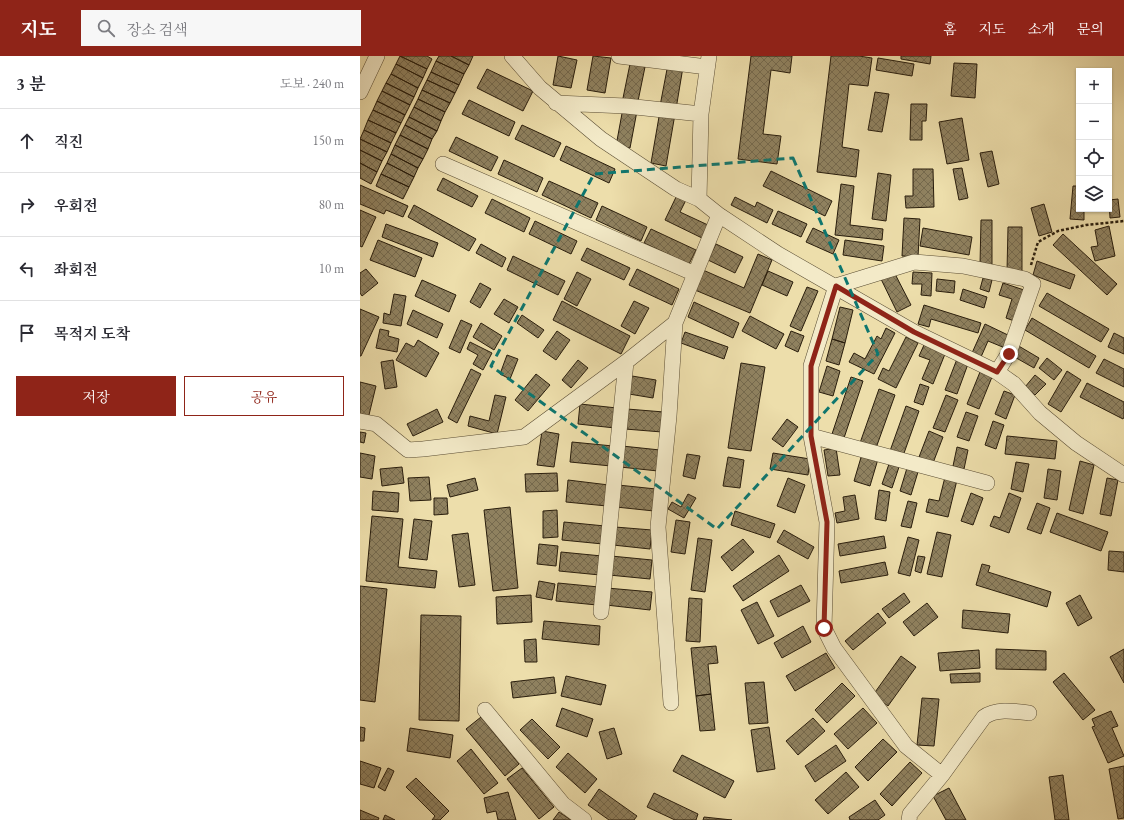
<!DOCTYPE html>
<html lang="ko">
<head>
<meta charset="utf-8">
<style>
  :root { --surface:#fff; --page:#f7f7f7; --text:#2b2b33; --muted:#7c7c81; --line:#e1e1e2; --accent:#8f2418 }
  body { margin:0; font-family:"EB Garamond","Noto Serif KR",serif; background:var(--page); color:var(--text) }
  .controls { position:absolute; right:12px; top:12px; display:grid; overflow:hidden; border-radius:0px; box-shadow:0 1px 3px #0004 }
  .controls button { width:36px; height:36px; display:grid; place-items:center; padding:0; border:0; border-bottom:1px solid var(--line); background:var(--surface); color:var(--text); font:20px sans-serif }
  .stop { position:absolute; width:12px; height:12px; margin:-9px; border:3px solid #8f2418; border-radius:50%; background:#fff }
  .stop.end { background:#8f2418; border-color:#fff; box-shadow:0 1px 4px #0008 }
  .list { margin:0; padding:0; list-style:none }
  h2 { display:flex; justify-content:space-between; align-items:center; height:52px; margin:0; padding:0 16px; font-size:17px }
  h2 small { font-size:13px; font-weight:400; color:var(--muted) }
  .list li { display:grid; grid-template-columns:26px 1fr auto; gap:12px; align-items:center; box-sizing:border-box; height:64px; padding:0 16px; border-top:1px solid var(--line) }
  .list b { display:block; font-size:15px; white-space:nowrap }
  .list em { font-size:13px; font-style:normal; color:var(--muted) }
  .actions { display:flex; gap:8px; padding:12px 16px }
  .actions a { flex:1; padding:9px 0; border:1px solid var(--accent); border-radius:0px; text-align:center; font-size:14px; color:var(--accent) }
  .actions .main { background:var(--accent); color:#fff }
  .icon { flex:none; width:22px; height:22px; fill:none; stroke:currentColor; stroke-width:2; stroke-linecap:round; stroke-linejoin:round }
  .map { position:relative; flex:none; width:764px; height:764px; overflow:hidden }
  header { display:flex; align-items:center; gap:24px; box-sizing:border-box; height:56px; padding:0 20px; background:var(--accent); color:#fff }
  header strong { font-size:19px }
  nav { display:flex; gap:22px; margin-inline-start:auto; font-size:14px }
  .search { width:280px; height:36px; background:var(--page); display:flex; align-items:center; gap:10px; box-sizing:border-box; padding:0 14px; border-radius:0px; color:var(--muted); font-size:15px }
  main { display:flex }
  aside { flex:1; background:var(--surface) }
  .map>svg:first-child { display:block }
  .building { fill:url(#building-cross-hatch); stroke:#291d0c }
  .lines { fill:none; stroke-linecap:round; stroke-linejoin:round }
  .minor-casing { stroke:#5a4d34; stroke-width:16 }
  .path { stroke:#291d0c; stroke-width:2.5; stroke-dasharray:3 2; stroke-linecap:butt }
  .minor { stroke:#f3eac8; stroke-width:15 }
  .route { stroke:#8f2418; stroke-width:5 }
  .marked { fill:none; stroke:#0f766e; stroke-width:3; stroke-dasharray:8 5; stroke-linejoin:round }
</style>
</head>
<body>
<header>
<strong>지도</strong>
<div class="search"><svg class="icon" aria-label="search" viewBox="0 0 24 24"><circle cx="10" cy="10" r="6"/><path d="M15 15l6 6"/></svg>장소 검색</div>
<nav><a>홈</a><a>지도</a><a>소개</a><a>문의</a></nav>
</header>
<main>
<aside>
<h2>3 분<small>도보 · 240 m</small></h2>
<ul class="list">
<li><svg class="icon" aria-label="ahead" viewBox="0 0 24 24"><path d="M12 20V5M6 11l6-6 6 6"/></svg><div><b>직진</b></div><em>150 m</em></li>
<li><svg class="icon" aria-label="right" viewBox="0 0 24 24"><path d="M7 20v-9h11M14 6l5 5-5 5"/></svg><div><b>우회전</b></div><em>80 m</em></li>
<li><svg class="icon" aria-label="left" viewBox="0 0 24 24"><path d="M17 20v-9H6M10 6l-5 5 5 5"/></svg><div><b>좌회전</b></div><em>10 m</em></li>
<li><svg class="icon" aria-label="arrive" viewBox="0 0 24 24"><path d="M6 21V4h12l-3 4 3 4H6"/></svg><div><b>목적지 도착</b></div></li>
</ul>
<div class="actions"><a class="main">저장</a><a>공유</a></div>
</aside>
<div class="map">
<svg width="764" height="764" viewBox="0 0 764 764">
  <defs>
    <pattern id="building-cross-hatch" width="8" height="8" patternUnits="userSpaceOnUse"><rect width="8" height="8" fill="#8f815f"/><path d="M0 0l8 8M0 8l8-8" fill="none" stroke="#75694d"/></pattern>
  </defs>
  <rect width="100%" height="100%" fill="#eddeab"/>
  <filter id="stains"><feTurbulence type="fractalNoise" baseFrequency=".005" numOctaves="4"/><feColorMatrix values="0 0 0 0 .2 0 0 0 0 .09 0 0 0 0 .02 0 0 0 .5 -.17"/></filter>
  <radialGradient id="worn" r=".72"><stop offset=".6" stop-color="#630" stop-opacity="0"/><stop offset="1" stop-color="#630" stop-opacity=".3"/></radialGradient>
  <path class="building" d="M40 0 67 13 63 22 36 8Z
    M40 0H67L72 3 67 13Z
    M79 0H91L109 9 104 18 76 5Z
    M91 0H113L109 9Z
    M198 0 217 4 211 32 193 29Z
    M233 0 251 2 245 37 227 34Z
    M391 0H432L430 17 411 14 403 78 421 80 417 108 378 103Z
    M471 0H499L512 2 508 30 489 28 482 91 499 94 496 121 457 116Z
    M541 0H571L570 8 541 3Z
    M518 2 554 8 552 20 516 14Z
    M271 3 286 6 277 50 262 47Z
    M76 5 104 18 99 29 71 16Z
    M594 7 617 8 615 42 591 40Z
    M36 8 63 22 58 32 31 18Z
    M308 8 323 11 316 53 300 50Z
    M127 13 173 35 163 55 117 32Z
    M71 16 99 29 95 37 67 24Z
    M31 18 58 32 54 41 26 27Z
    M67 24 95 37 90 47 62 34Z
    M26 27 54 41 50 49 22 35Z
    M62 34 90 47 85 56 58 43Z
    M22 35 50 49 45 59 17 45Z
    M515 36 529 38 522 76 508 74Z
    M58 43 85 56 81 65 54 51Z
    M109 44 155 66 149 80 102 58Z
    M17 45 45 59 41 67 13 54Z
    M551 48H567L566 65H562V84H550Z
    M54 51 81 65 77 75 49 61Z
    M263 52 277 55 270 92 256 90Z
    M13 54 41 67 36 77 8 64Z
    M300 55 315 58 306 110 291 107Z
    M49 61 77 75 72 83 45 69Z
    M602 62 609 104 587 108 579 66Z
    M8 64 36 77 31 87 4 74Z
    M45 69 72 83 68 93 40 79Z
    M162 69 201 87 194 101 155 83Z
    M4 74 31 87 27 96 0 83Z
    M40 79 68 93 63 103 35 89Z
    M96 81 138 101 131 115 89 95Z
    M0 83 27 96 22 105 0 94Z
    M35 89 63 103 58 112 31 98Z
    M206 90 255 113 249 127 200 104Z
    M0 94 22 105 17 116 0 107Z
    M632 95 639 128 628 131 620 97Z
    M31 98 58 112 54 121 27 107Z
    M144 104 183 122 177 136 138 118Z
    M0 107 17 116 11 128 0 122Z
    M27 107 54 121 49 131 21 118Z
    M602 112 608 142 599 144 593 113Z
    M553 113H573L574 151 546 152 545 140H553Z
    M411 115 472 145 465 160 403 130Z
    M518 117 531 119 526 165 512 163Z
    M21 118 49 131 43 143 16 130Z
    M83 122 118 140 112 151 77 134Z
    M189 125 238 147 231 162 182 139Z
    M481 128 494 130 490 169 523 173 522 184 475 179Z
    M0 129 48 150 43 161 26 154 24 158 0 148Z
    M713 130H719V153H724V164L710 163Z
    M317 139 326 144 320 156 348 169 342 182 305 164Z
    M375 141 395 151 397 146 413 154 407 167 371 149Z
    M132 143 170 162 164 176 125 157Z
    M758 143 760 161 750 162 749 144Z
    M684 148 692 176 679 180 671 152Z
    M54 149 116 183 109 195 48 161Z
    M242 150 287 171 281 185 236 164Z
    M0 154 16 161 2 191 0 190Z
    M418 155 447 168 441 181 412 168Z
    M544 162 560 163 558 201 542 200Z
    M621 164H632V209H620Z
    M175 165 217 185 211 198 169 178Z
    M26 168 78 187 73 201 22 181Z
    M749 170 755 200 735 205 731 191 738 190 735 174Z
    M648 171H662V215H647Z
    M453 172 479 184 473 198 446 186Z
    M563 172 612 181 609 199 560 190Z
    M291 173 336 194 329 208 284 187Z
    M703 178 757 228 747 239 693 189Z
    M18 184 62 202 55 221 10 204Z
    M485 184 524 190 522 205 483 199Z
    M121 188 146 202 142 211 116 197Z
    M356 188 383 201 375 217 348 204Z
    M227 192 270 212 264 224 221 204Z
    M398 198 412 204 390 257 335 234 343 214 384 232Z
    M153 200 205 225 198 239 147 214Z
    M677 205 715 219 710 233 673 219Z
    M6 213 18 227 2 240 0 237V217Z
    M277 213 319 233 312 249 269 229Z
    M408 215 433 226 427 240 402 229Z
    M217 216 231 223 217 250 204 243Z
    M534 216 551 249 537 256 521 223Z
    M553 216 572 217 571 240 561 239 562 228H552Z
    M623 222 632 224 629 236 620 233Z
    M577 223 595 225 594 237 576 235Z
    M62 224 96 239 89 256 55 240Z
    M120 227 131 233 120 252 110 246Z
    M643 227 667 235 657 266 646 262 652 243 639 239Z
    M447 231 458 235 441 275 430 270Z
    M603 233 627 241 624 252 600 244Z
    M687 237 749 273 741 286 679 250Z
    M34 238 46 240 41 270 23 267 24 257 30 259Z
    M144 243 158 251 149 267 134 258Z
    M202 245 270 280 261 298 193 264Z
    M274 245 289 252 275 278 261 270Z
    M334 246 379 267 373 282 328 261Z
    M564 249 621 267 618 277 571 263 569 271 558 268Z
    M480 251 493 254 485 287 472 283Z
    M0 253 19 261 1 300H0Z
    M53 254 83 268 77 282 47 268Z
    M162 259 184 274 178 282 157 267Z
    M390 260 424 278 416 293 382 275Z
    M672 262 736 300 729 312 665 274Z
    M101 264 112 269 100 297 89 292Z
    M121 267 142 280 134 294 113 281Z
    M625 268 650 280 645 292 628 285 621 301 612 297Z
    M526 272 535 277 514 318 489 306 494 297 505 303 517 280 521 283Z
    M20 273 29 275 28 280 39 283 37 296 16 292Z
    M197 275 210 284 196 304 183 295Z
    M431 275 444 280 438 296 425 290Z
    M325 276 368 291 364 303 321 287Z
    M754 277 764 282V298L748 291Z
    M546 281 558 287 536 332 518 323 523 312 529 315Z
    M472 283 485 287 479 309 466 305Z
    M58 284 79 297 66 321 36 304 46 287 54 291Z
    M110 286 132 297 123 314 113 308 118 299 107 293Z
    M564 289 585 298 573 328 562 323 570 304 559 300Z
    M657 289 679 302 674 312 651 299Z
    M147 299 158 303 150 323 140 318Z
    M687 302 702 314 694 324 679 312Z
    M597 303 608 308 597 338 585 334Z
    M744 303 764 313V331L736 317Z
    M33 304 37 331 25 333 21 306Z
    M218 304 228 312 211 332 202 324Z
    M381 307 405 311 391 395 368 392Z
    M467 310 480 315 473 340 459 336Z
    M111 313 121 318 97 367 88 362Z
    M707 315 721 324 701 356 688 348Z
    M620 316 632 321 619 353 607 348Z
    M176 318 190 329 168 355 155 344Z
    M675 319 686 328 675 339 665 331Z
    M272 320 296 324 293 342 269 338Z
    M491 321 503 325 484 382 472 378Z
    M0 326 16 330 8 363 0 361Z
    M727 327 764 346V361L763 363 720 341Z
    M560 328 569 331 563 349 554 346Z
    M519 333 535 339 516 392 500 387Z
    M644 335 655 339 646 363 635 358Z
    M135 339 146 341 137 378 108 370 110 360 129 365Z
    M586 339 598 344 585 376 573 372Z
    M220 348 257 352 255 372 218 368Z
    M546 350 559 355 543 400 530 395Z
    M77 353 83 366 53 380 47 368Z
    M267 353 304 356 302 376 265 373Z
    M606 356 618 360 609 385 597 381Z
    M427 363 438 371 423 391 412 383Z
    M633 365 644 369 636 393 625 389Z
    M182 375 199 378 194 411 177 409Z
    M569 375 583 381 573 407 559 401Z
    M0 376 6 377 4 387 0 386Z
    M647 380 697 385 695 403 645 398Z
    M212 386 253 390 251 410 210 406Z
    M262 390 300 394 298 415 260 411Z
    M597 391 608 394 604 413 593 410Z
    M476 392 480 419 468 420 464 394Z
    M0 397 15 400 12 423 0 421Z
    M413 397 450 403 448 419 410 413Z
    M327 398 340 400 335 423 323 420Z
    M502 398 518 403 510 430 494 425Z
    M368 401 384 404 380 432 363 430Z
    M720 405 734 409 723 458 709 454Z
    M656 406 669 408 663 436 651 433Z
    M529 408 539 411 532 432 522 428Z
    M42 411 44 427 22 430 20 413Z
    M547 412 558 416 551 439 540 435Z
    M688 413 701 415 697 444 684 442Z
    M197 417 198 435 166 436 165 418Z
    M69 421 71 444 50 445 48 422Z
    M585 421 597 424 588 461 566 456 569 443 579 445Z
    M115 422 118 434 90 441 87 429Z
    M428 422 445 429 435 457 417 450Z
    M747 422 758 424 751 460 740 458Z
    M208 424 249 429 247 450 206 446Z
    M258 429 296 433 294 455 256 451Z
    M519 434 530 436 526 465 515 463Z
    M13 435 39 437 38 456 12 454Z
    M611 437 623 442 613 469 601 465Z
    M649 437 661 442 649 477 630 470 634 460 640 462Z
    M328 438 336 442 324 462 308 453 312 446 321 451Z
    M495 439 499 463 477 467 475 457 485 455 483 441Z
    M74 442H87L88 458 74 459Z
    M548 445 557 447 551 472 541 470Z
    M677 447 690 452 681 478 667 473Z
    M150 451 158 532 133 535 124 454Z
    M197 454 198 481 183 482V455Z
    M375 455 415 468 410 482 371 469Z
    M697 457 748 476 741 495 690 476Z
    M12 460 43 463 38 511 77 515 75 532 6 525Z
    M54 463 72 465 67 504 49 502Z
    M316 464 330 466 325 498 311 496Z
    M204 466 245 470 243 488 202 484Z
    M255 471 292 474 290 493 253 489Z
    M424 474 454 491 448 503 417 486Z
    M577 476 591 479 582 521 567 518Z
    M108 477 115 529 99 531 92 479Z
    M524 480 526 492 480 500 478 488Z
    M548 481 559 484 550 520 538 517Z
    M338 482 352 484 345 536 331 534Z
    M383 483 394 496 372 515 361 501Z
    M179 488 198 490 196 510 177 508Z
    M749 495 764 496V516L748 514Z
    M201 496 242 500 240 519 199 515Z
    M419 499 429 515 383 545 373 530Z
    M251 500 292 504 290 523 249 519Z
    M558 500 565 501 561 517 555 515Z
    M525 506 528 519 481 527 479 515Z
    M622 508 630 510 628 516 691 536 687 551 616 529Z
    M179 525 195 528 192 544 176 541Z
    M198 527 239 531 237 549 196 545Z
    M441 529 450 545 418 561 410 545Z
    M0 530 27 533 15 646 0 644Z
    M247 532 292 536 290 554 246 549Z
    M544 537 550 546 529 562 522 553Z
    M171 539 172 566 137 568 136 541Z
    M720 539 732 562 718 570 706 547Z
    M329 542 342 543 340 586 326 585Z
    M397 546 414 580 398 588 381 554Z
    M567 547 578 561 554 580 543 566Z
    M603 554 650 558 648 577 602 572Z
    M518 557 526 567 493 594 485 585Z
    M61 559 101 560 99 665 59 664Z
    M184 565 240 570 239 589 182 583Z
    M443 570 451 586 422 602 414 587Z
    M176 583 177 606H165L164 584Z
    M356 590 358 607 348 608 351 638 336 640 331 592Z
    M636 593 686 595V614L636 613Z
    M764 593V627L750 601Z
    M619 594 620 612 580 615 578 597Z
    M466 597 475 612 435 635 426 620Z
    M541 600 556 611 528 650 513 639Z
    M620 617V626L591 627 590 618Z
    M704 617 735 654 723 664 693 626Z
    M206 620 246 629 241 649 201 640Z
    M194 621 196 637 153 642 151 626Z
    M404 626 408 667 389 668 385 627Z
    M482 627 495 640 467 667 455 654Z
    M351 638 355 674 340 675 336 640Z
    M562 642 579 643 574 690 557 689Z
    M202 652 233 663 227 681 196 670Z
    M503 652 517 667 488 693 474 678Z
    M751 655 758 670 752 672 764 700 748 707 732 671 735 670 732 663Z
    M121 661 159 708 145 720 106 673Z
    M453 662 465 675 438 699 426 685Z
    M172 663 200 691 188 703 160 674Z
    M0 671 5 672 4 685H0Z
    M409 671 415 713 397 716 391 674Z
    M50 672 93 679 90 702 47 695Z
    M254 672 262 698 247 703 239 676Z
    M523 683 537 696 508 725 495 711Z
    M476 689 486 705 455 726 445 710Z
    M111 693 138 727 124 738 97 705Z
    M208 697 237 723 225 737 196 711Z
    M322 699 374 725 365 742 313 715Z
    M0 705 21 712 14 732 0 728Z
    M550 706 562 717 532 750 520 738Z
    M764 710V762L758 763 749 713Z
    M28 712 34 715 25 735 18 731Z
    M162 712 194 751 179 763 147 723Z
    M486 716 499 731 468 758 455 744Z
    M703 719 709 764H695L689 721Z
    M56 722 89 755 80 764H72L75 760 46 731Z
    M589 732 606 764H586L573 740Z
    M239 733 277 760 274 764H249L228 749Z
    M148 736 156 764H138L136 755 127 757 124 742Z
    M294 737 338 758 336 764H315L287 751Z
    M515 744 525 759 518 764H490L489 761Z
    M0 754 19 762 18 764H0Z
    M199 756 211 764H193Z
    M25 759 35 764H23Z
    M344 761 372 764H343Z"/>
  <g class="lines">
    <g class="minor-casing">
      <path id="minor" d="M152 0 180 32 241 83 316 133 339 143 359 159 418 198 554 276 637 316 654 328 680 357 716 387 764 419
        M259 0 347 11
        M0 36 17 0
        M196 47 266 50 341 58
        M83 108 335 218
        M339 143 341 58 349 0
        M0 365 16 368 48 394 63 393 164 381 266 306 315 267 359 159
        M451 380 627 427
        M241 556 266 306
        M311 647 298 471 309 360 315 267
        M125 654 203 748 224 764
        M582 719 546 690 474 592 464 572 467 466 451 380V310L476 230 554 206 603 210 665 223 673 228 649 297 637 316
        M549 764 550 758 582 719 624 661C636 652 654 655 669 657"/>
    </g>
    <path class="path" d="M671 209 678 186 698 175 726 169 764 165"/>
    <use href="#minor" class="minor"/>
  </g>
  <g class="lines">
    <path class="route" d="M464 572 467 466 451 380V310L476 230 554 276 637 316 649 298"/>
  </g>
  <path class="marked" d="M433 102 518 298 357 473 131 310 234 118Z"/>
  <rect width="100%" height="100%" filter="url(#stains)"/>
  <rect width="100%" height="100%" fill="url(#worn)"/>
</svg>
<div class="controls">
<button>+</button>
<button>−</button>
<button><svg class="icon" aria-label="locate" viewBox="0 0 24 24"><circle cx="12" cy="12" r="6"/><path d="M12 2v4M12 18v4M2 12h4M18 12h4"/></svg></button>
<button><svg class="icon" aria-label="layers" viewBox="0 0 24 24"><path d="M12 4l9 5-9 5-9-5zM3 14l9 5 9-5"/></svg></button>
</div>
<div class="stop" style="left:464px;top:572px"></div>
<div class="stop end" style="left:649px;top:298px"></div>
</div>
</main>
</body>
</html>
